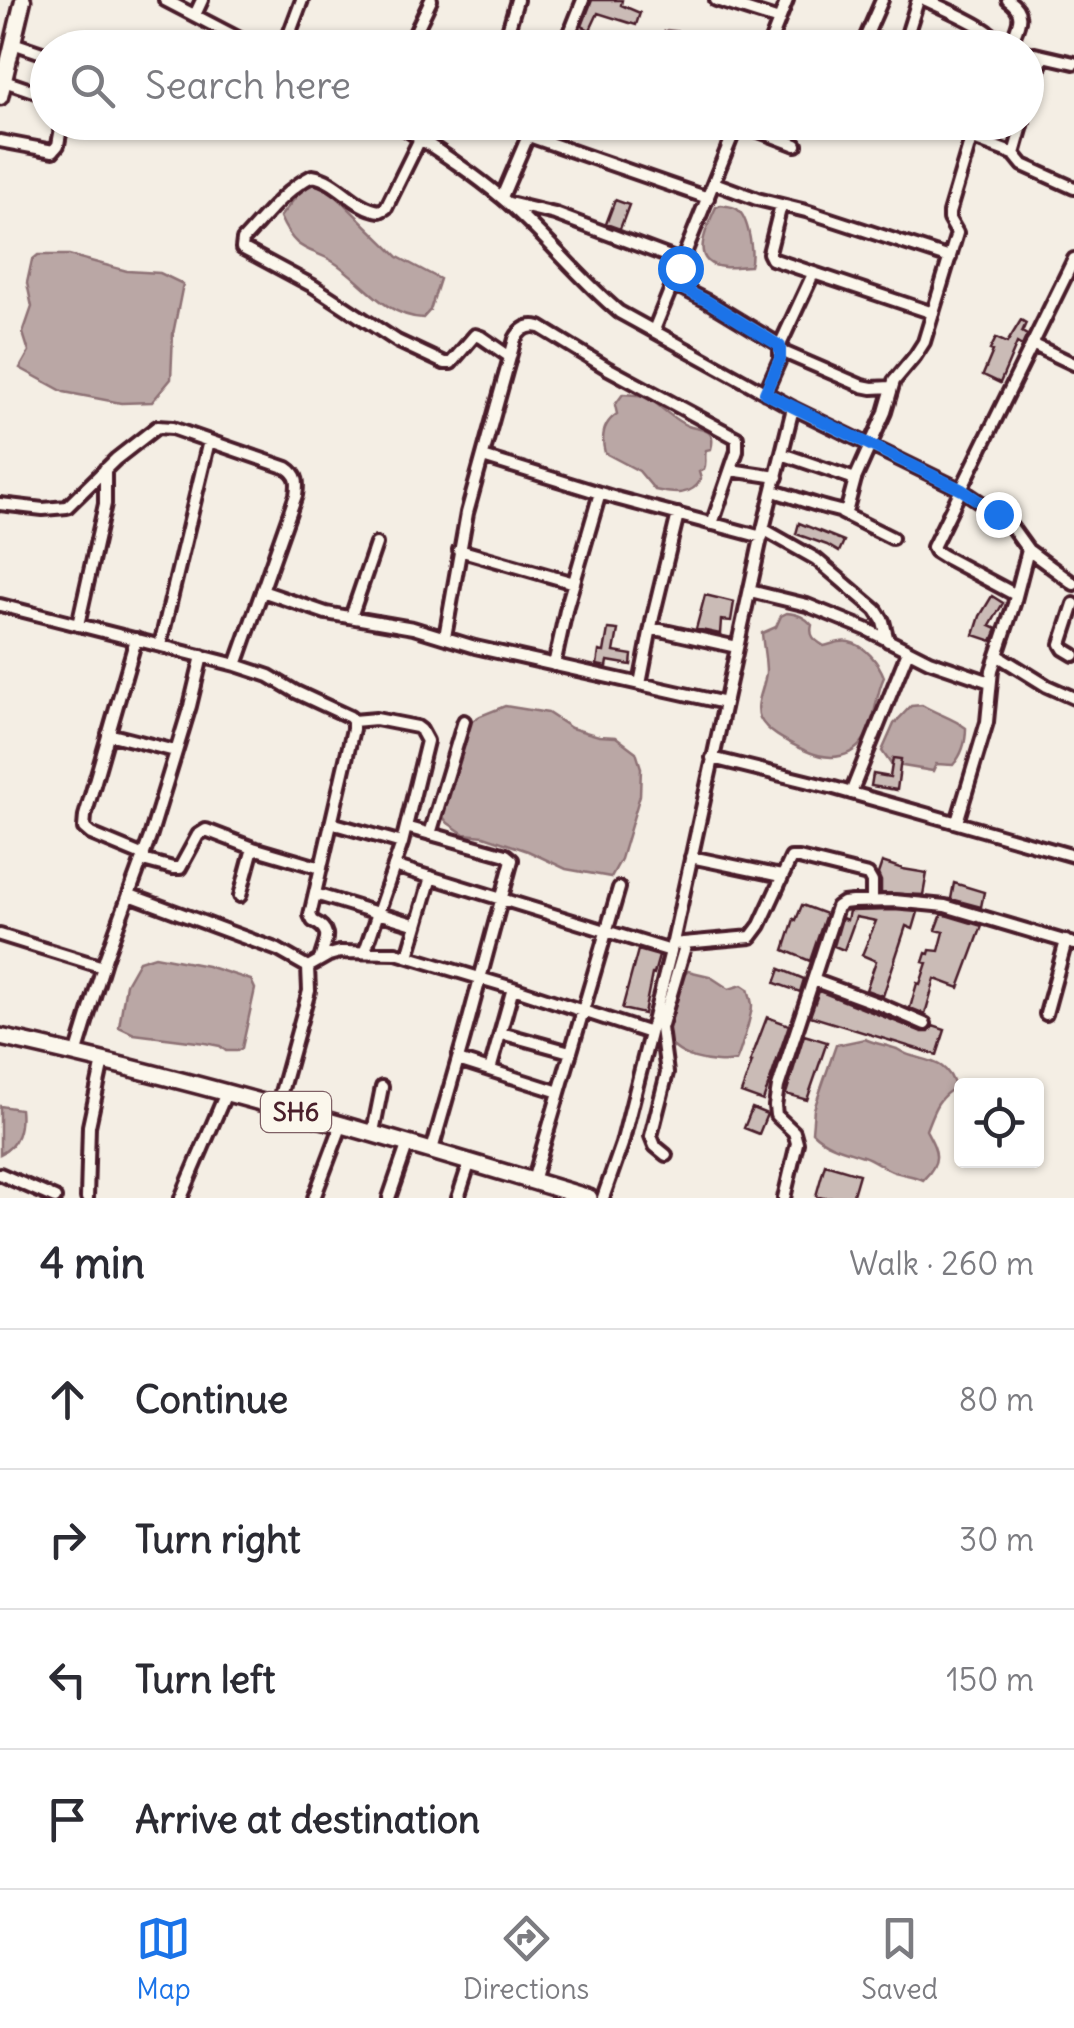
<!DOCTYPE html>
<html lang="en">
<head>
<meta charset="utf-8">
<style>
  :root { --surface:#fff; --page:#f7f7f7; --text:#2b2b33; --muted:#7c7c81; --line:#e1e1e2; --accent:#1a73e8 }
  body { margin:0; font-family:Delius,sans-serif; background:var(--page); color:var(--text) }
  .controls { position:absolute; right:30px; bottom:30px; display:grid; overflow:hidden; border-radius:10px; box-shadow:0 2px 8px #0004 }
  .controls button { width:90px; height:90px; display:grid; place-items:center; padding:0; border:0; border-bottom:2px solid var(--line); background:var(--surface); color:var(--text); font:50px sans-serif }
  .stop { position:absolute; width:30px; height:30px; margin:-22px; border:8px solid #1a73e8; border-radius:50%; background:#fff }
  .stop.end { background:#1a73e8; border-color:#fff; box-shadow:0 2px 10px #0008 }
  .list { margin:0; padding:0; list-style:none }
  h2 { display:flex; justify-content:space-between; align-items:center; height:130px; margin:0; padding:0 40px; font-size:42px }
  h2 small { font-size:32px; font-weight:400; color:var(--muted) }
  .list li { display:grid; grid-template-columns:65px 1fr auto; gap:30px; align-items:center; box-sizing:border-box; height:140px; padding:0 40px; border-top:2px solid var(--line) }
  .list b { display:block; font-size:38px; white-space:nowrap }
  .list em { font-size:32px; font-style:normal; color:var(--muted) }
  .icon { flex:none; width:55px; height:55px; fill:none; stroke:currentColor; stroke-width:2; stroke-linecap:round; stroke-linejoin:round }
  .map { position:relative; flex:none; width:1074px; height:1198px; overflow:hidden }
  .search { position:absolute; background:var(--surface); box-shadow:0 2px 8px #0004; left:30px; right:30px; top:30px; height:110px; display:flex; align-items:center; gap:25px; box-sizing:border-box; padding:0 35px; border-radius:55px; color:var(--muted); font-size:38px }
  .sheet { height:690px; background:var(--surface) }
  nav { display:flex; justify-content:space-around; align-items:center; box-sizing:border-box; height:140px; border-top:2px solid var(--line); background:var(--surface); font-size:28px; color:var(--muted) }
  nav a { display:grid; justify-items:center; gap:5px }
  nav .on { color:var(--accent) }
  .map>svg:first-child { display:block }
  .water { fill:#baa7a5; stroke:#8d7174; stroke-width:2.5 }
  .building { fill:#cabbb6; stroke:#4a1f2b; stroke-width:2.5 }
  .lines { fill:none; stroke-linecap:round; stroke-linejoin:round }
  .street-casing { stroke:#4a1f2b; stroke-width:18 }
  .secondary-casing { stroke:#4a1f2b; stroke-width:21 }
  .primary-casing { stroke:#4a1f2b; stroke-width:22 }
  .street { stroke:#fbf7ec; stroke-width:10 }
  .secondary { stroke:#fbf7ec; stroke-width:14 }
  .primary { stroke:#fbf7ec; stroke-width:15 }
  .route { stroke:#1a73e8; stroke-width:12 }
  .labels { text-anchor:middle; stroke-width:9; stroke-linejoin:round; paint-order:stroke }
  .shield { fill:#fbf7ec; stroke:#7f6065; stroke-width:2.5 }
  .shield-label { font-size:25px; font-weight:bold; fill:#4a1f2b }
</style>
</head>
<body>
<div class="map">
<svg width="1074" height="1198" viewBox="0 0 1074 1198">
  <rect width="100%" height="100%" fill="#f4eee4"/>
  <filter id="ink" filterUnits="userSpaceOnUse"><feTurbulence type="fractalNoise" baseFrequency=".01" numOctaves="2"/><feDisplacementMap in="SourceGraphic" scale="20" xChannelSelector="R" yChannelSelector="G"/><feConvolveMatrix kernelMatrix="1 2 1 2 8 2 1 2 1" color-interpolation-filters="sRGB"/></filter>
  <g filter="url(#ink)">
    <path class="water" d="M667 30 683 32 727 47H648L651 39Z
      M316 182 327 187 398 257 440 279 430 310 423 318C383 316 362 279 332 261 321 254 306 251 297 243 289 236 284 226 280 217L307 183Z
      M721 205C726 206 733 206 737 209 749 218 754 254 750 266 741 266 732 268 724 267 688 264 706 229 716 207Z
      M38 255H69L127 271 160 273 183 284 173 334 171 379 152 402 121 403 64 392 20 368 29 352 23 333 32 307 27 283 32 260Z
      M623 394 649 396C656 405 678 422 688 426 701 431 717 427 711 449L706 450C704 457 707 463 704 469L699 472 701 479C692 497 673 494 655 490L639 471 605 453C601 438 603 423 617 414L615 405Z
      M787 613C798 614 805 617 812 625 809 637 815 640 824 646 833 644 841 640 849 642 865 645 879 663 884 677 876 694 876 713 869 730 856 760 830 762 804 750 790 743 767 733 760 718 754 703 765 688 766 672 766 659 763 646 762 633L776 627 781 616Z
      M922 705C937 714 953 718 966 728 966 742 962 755 953 765L936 764 933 771 891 764 882 751 894 724 911 706Z
      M505 706 548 713 571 728 599 736 616 737 636 752 641 768 640 795 621 859 611 877 566 869 528 851 484 836 464 834 448 823 442 816 469 723 480 716Z
      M155 956 207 966 251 980 255 989 242 1048 237 1051H226L220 1046 205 1043 134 1034 119 1027 126 984 139 961Z
      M688 971 709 976 729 989 742 985 748 989C749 991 752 1004 752 1005 752 1014 740 1053 736 1061 716 1065 670 1059 666 1032 665 1022 670 1009 673 1000 677 989 679 978 688 971Z
      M865 1039C876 1044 886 1045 897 1049 902 1052 907 1055 912 1056 933 1062 949 1063 955 1088 937 1097 933 1112 926 1130 937 1151 943 1160 923 1180 913 1175 903 1175 892 1171 882 1167 873 1159 863 1156 845 1150 826 1146 812 1132L814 1109 836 1045Z
      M0 1106 20 1109C22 1127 18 1146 0 1154Z"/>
    <path class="building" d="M592 0H622L621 5 640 13 636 25 598 13 590 30 582 26Z
      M615 200 629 205 620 229 606 224Z
      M1021 320 1026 323 1022 332 1027 335 1022 346 1017 343 1000 383 983 375 993 351 990 350 996 338 1007 343Z
      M799 523 844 541 839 552 827 545 796 534Z
      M705 595 734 602 731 621 721 620 720 634 696 629Z
      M992 596 1003 603 990 626 997 629 992 641 974 635 980 616Z
      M608 629 618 630 614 652 632 655 631 665 608 661 607 667 597 665 599 651 604 652Z
      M893 758 901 759 897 790 871 786 873 774 890 777Z
      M882 862 903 869 927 873 923 895 881 893V881L878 874Z
      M954 883 984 892 981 907 951 899Z
      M802 905 826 914 810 961 784 950 794 919 796 920Z
      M894 910 918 912 913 929 906 926 883 996 866 990 876 961 862 955 876 921 856 917 844 950 834 946 842 918 847 920 849 911Z
      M942 914 982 926 959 988 935 979 925 1014 910 1008 917 983 920 984 927 963 923 962 926 953 929 954 930 950 939 951 944 932 936 930Z
      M638 950 659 956 654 974H652L644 1014 622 1009Z
      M780 969 804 979 800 992 775 983Z
      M819 991 922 1032H929L933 1026 945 1030 937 1055 810 1016Z
      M767 1017 789 1025 763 1101 741 1093 752 1062H750Z
      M804 1035 827 1042 807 1100 786 1094Z
      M752 1108 767 1114 759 1134 744 1128Z
      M825 1164 859 1174 852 1198H823L816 1196Z"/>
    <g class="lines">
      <g class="street-casing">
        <path id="street" d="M165 0 257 48
          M716 0 779 20
          M926 0C941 7 988 27 996 39 997 41 997 45 998 48
          M1008 0C1028 14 1017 26 1010 46
          M195 15 202 0
          M867 35 896 48
          M13 43 48 55
          M284 48 302 0
          M408 48 431 0
          M503 48 517 0
          M564 48 583 0
          M768 48 787 0
          M861 48 882 0
          M903 48 918 0
          M1026 52 1074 63
          M4 81 48 96
          M1026 111 1043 56
          M395 122C431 146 469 170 502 198 544 233 577 277 619 312L793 408 962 490 998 514 1010 525 1028 550 1074 584
          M694 122 732 137
          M738 123 796 145
          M529 136 708 198
          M417 137 435 122
          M971 138 1014 154 1023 165 1074 188
          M420 139 386 208 380 211C353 208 339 180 312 176 284 190 264 218 243 240L242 248 313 286 397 341 444 363H451L475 335 481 337 510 357
          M0 141 53 151 58 145 62 122
          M1014 154 1023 122
          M714 183 757 199 806 211 950 258
          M502 197 534 122
          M509 203 555 214 683 262
          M781 205 769 253 772 259 933 313
          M673 284 707 301 780 345V359L765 393
          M654 330 738 122
          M1032 344 1074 364
          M780 345 813 274
          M781 351 862 386 872 388 891 387
          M782 454 855 479
          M483 457 616 498 762 537
          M731 470 777 477
          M773 491C795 497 825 509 845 512L847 509 855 479 885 412 894 381 915 356 924 342 957 233 949 219V213L976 122
          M0 504 43 509 67 507 116 459 157 427 172 428 287 468C298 475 298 483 296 495L236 665
          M842 513 892 538
          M763 529 816 559 876 610 883 621 888 641
          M459 550 574 583
          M262 591 326 613 413 628 475 647 725 703
          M750 591 807 605 866 629 929 661 990 682
          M1016 595 943 556 935 551 933 547 1074 259
          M1074 604 1061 644 1064 649 1074 655
          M0 605 236 665 269 676 296 692 350 717 353 721V729L310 915 313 921C334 931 325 941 320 960
          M351 617 376 544
          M78 625 105 504V469
          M651 628 737 647
          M445 637 467 513 515 339C521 328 529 324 540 327L607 368 737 438V451L712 524
          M136 639 85 816 84 828 91 834 144 856
          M160 645 209 441
          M997 655 1047 686 1074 698
          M554 665 567 606 600 493
          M640 684 653 617 678 514
          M353 721 376 719 417 727 421 730 427 741 402 843 365 951
          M108 734 175 751
          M712 758 834 788 1074 856
          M851 793 908 651
          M957 822 987 722 992 670 1014 604 1028 550
          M331 823 402 843
          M406 827 506 855 512 860 464 1038 432 1150
          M430 834 464 721
          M691 857 781 876
          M143 860 173 868H180L198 835 206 830 253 848 321 868
          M394 866 671 951
          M315 894 417 925
          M130 895 278 950 308 967 309 991 277 1107
          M240 896 253 848
          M0 935 103 967
          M672 944 751 937 760 925 791 858H799L868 875 872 882V901
          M408 956 431 877
          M308 967 329 955 340 952 396 953 513 988 650 1033
          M813 980 881 1005 925 1024
          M1046 1014 1066 941
          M501 1033 570 1052
          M76 1055 106 957 150 837 190 706 202 656
          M458 1060 559 1092
          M490 1070 513 988
          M373 1132 382 1087
          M666 1155 655 1146 651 1136 667 1073 661 1028 686 943
          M0 1174 55 1198
          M533 1181 619 888
          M87 1198 89 1126 103 1061
          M181 1198 226 1093
          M314 1198 342 1124
          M389 1198 408 1143
          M458 1198 470 1161
          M603 1198 622 1144 671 951 763 529 793 408
          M784 1198 797 1143 794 1132 776 1115 775 1106 778 1087 837 907 843 903 852 902 894 901 945 906 1074 944"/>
      </g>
      <g class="secondary-casing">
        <path id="secondary" d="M0 97 23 0"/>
      </g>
      <g class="primary-casing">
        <path id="primary" d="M0 1037C199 1081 394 1139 589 1198"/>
      </g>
      <use href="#street" class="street"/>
      <use href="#secondary" class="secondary"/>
      <use href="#primary" class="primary"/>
    </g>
  </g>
  <g class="lines" filter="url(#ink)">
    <path class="route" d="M680 268 673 284 707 301 780 346V359L765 393 962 490 998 514"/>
  </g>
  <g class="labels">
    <rect class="shield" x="261" y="1092" width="70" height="40" rx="8"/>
    <g class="shield-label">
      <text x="296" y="1121">SH6</text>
    </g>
  </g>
</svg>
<div class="controls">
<button><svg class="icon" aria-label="locate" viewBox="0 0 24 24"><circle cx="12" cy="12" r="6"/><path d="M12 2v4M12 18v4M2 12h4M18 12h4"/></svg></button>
</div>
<div class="stop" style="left:680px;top:268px"></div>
<div class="stop end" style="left:998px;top:514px"></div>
<div class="search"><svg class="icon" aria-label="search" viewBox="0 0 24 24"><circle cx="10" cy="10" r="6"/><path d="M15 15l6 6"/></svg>Search here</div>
</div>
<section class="sheet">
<h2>4 min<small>Walk · 260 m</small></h2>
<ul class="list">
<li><svg class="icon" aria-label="ahead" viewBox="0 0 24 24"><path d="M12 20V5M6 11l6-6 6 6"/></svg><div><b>Continue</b></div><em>80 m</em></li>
<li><svg class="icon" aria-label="right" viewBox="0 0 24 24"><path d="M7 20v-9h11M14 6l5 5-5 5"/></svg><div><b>Turn right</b></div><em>30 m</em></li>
<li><svg class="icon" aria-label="left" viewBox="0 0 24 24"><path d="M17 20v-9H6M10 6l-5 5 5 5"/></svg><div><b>Turn left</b></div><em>150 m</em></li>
<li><svg class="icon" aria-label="arrive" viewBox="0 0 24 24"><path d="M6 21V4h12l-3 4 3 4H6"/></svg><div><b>Arrive at destination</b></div></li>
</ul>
</section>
<nav>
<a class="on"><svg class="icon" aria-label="map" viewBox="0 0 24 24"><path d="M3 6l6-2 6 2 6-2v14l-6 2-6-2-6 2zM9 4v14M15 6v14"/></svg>Map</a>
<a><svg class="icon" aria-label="directions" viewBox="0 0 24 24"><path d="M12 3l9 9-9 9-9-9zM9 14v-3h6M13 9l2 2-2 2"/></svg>Directions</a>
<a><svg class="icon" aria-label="saved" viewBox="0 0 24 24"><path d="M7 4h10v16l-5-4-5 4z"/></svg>Saved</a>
</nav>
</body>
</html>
